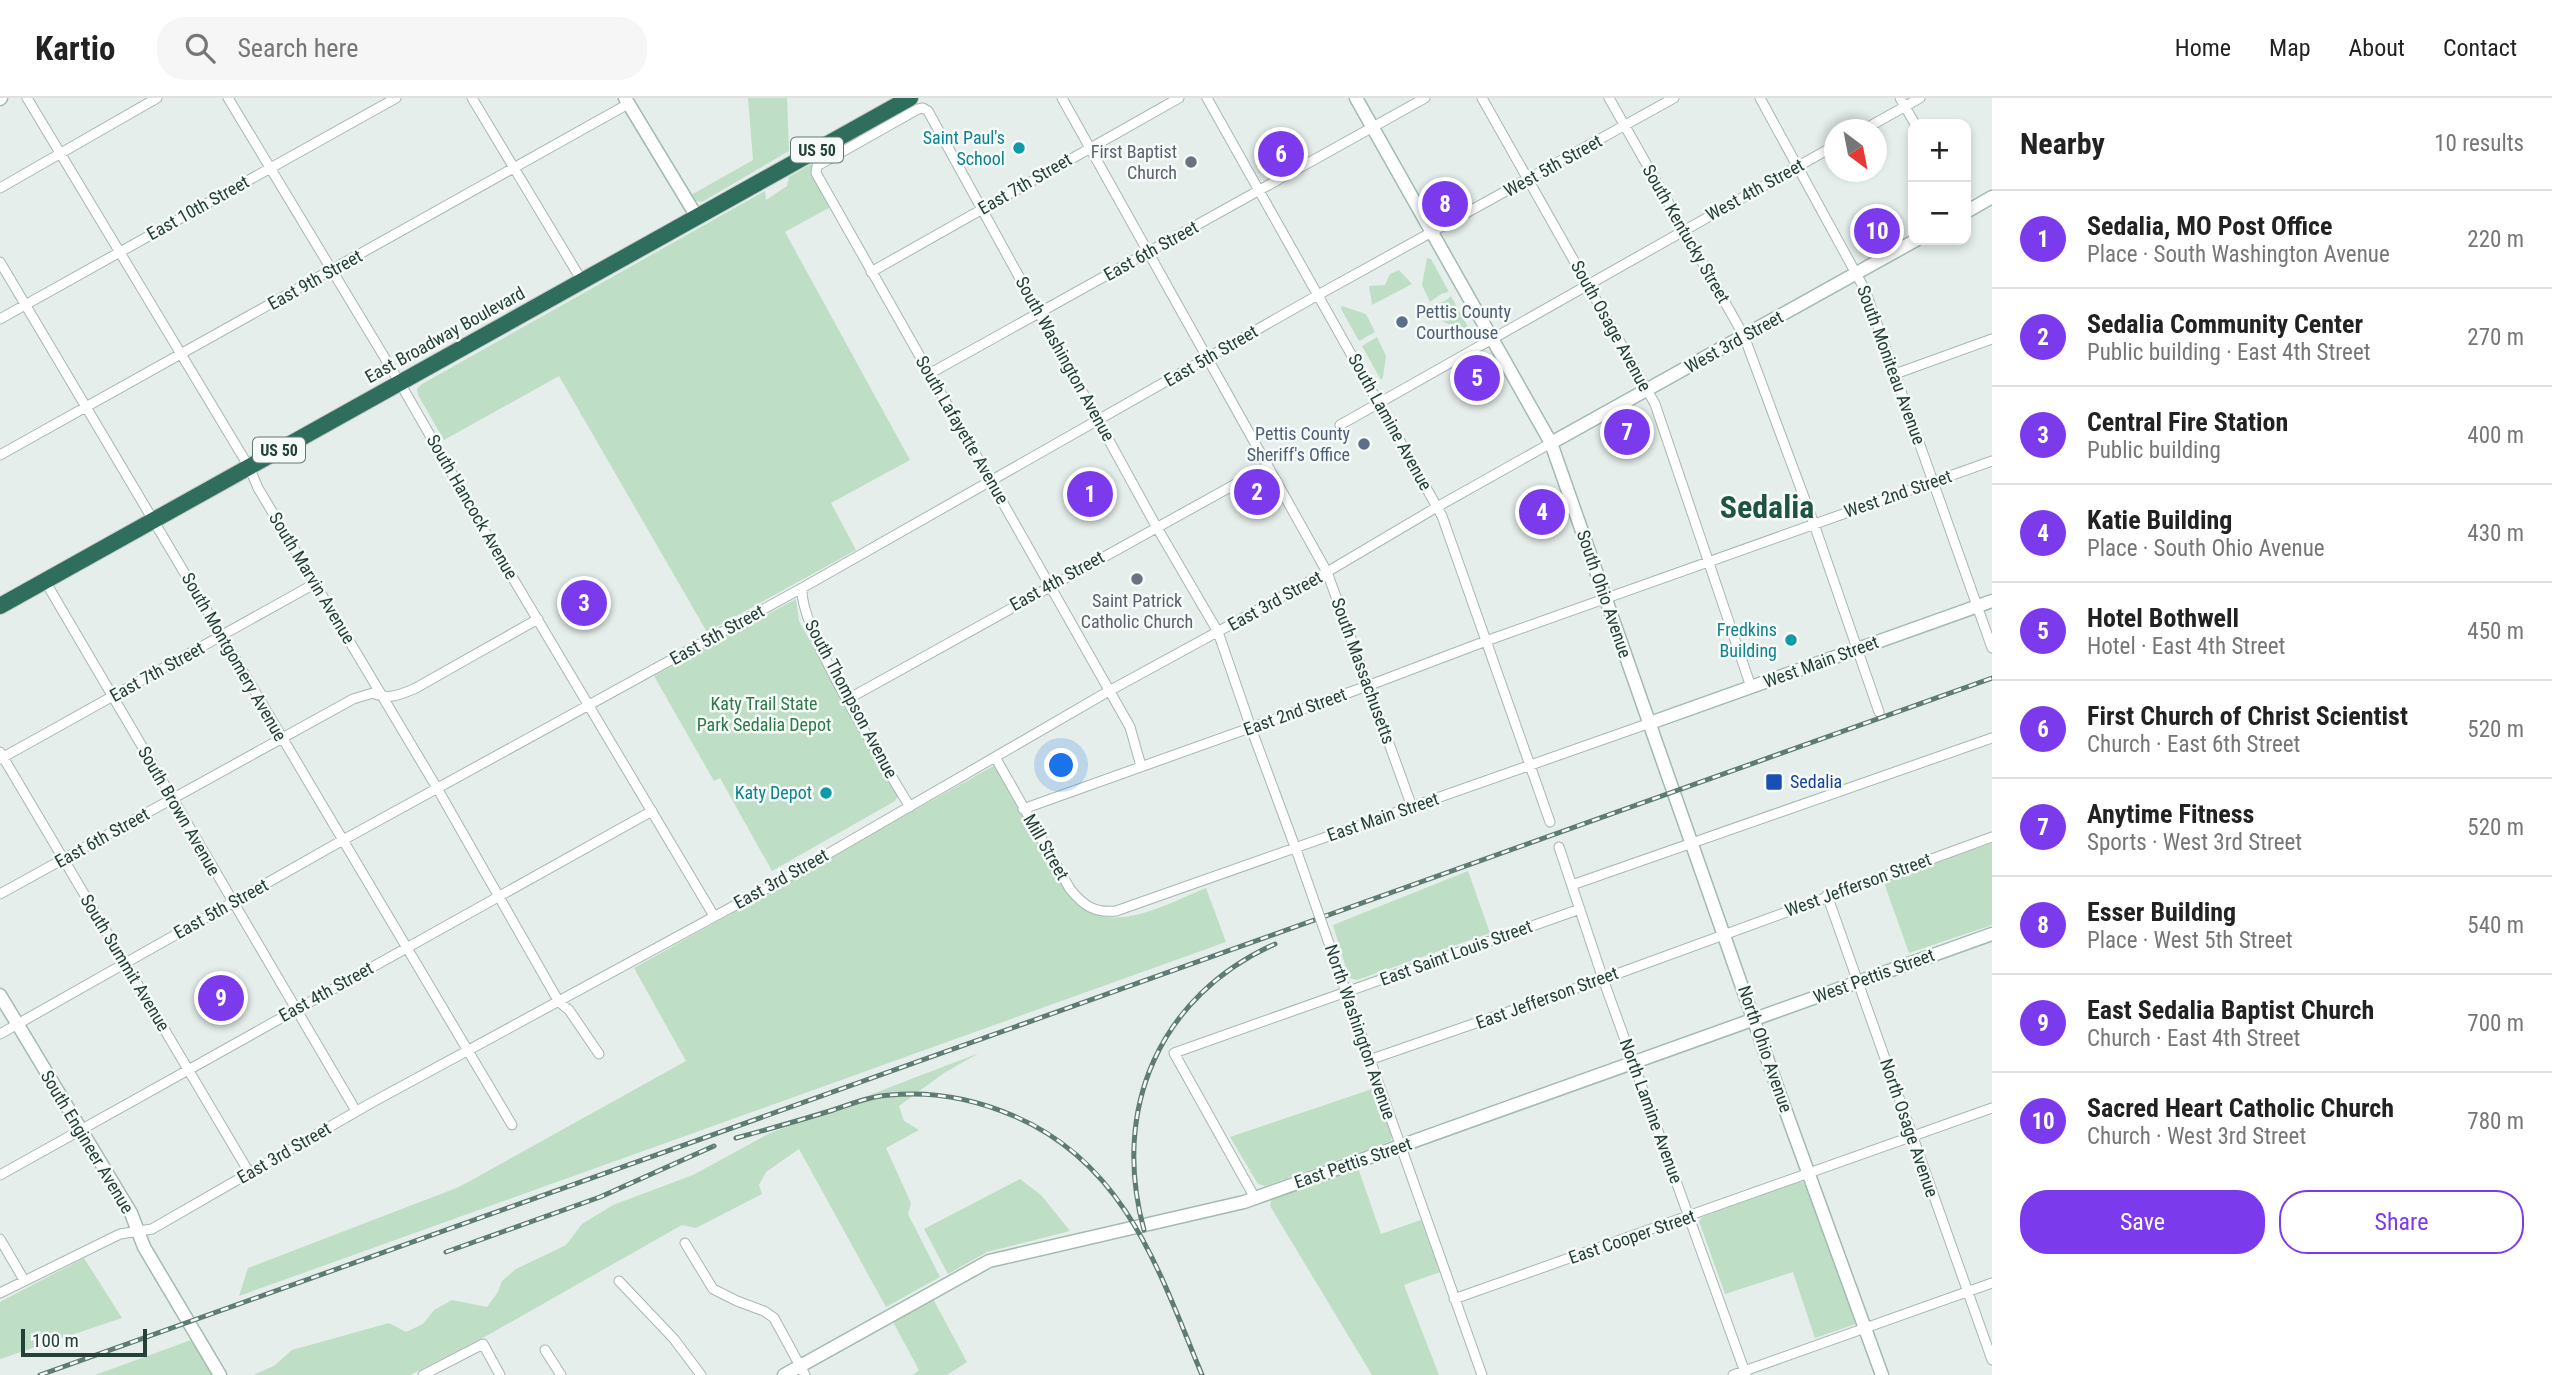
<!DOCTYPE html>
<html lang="en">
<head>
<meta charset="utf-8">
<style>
  :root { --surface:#fff; --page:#f6f6f6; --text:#222; --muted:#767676; --line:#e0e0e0; --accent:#7c3aed }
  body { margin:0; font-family:"Roboto Condensed",sans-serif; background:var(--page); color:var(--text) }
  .controls { position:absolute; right:21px; top:21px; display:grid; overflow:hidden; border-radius:14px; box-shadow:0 4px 10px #0003 }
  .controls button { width:63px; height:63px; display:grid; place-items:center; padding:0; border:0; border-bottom:2px solid var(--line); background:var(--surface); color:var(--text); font:35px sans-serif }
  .compass { position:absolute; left:1824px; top:21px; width:63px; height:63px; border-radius:50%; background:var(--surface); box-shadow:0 4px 10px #0003; rotate:148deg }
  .scale { position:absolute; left:21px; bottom:18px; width:126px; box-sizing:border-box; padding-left:7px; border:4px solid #244137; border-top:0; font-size:19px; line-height:24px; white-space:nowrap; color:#244137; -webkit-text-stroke:5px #f6faf8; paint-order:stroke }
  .you { position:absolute; left:1062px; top:668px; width:24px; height:24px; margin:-18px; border:5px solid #fff; border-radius:50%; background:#1a73e8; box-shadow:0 0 0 10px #1a73e833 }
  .badge { display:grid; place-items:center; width:46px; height:46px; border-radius:50%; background:var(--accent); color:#fff; font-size:23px; font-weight:700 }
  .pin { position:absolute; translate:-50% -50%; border:4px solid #fff; box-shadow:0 2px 7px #0006 }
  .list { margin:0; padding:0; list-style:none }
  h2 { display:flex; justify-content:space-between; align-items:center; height:91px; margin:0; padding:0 28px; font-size:30px }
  h2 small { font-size:23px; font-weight:400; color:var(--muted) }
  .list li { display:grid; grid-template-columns:46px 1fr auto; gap:21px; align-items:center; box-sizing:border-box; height:98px; padding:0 28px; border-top:2px solid var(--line) }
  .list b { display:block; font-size:26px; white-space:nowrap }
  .list p { margin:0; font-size:23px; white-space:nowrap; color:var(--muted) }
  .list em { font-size:23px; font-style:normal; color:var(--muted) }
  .actions { display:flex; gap:14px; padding:21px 28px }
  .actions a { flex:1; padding:16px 0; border:2px solid var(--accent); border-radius:28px; text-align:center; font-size:24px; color:var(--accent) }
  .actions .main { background:var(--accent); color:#fff }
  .icon { flex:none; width:38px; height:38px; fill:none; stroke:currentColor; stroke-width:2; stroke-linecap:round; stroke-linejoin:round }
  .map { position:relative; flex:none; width:1992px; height:1277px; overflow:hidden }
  header { display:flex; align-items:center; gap:42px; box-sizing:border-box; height:98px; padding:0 35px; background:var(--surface); border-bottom:2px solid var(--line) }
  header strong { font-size:33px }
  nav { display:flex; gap:38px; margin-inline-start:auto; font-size:24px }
  .search { width:490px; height:63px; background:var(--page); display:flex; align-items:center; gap:18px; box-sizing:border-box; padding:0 24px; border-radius:28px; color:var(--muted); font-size:26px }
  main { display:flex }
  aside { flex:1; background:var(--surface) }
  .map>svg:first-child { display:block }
  .green { fill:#bedfc5 }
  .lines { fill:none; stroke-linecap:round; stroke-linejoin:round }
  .street-casing { stroke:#a7b7b1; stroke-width:11 }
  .secondary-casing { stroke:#a3bab1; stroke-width:15 }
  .highway-casing { stroke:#c2cac7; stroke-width:18 }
  .street { stroke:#fff; stroke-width:9 }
  .secondary { stroke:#fff; stroke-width:12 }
  .highway { stroke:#2f6d5d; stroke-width:16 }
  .rail-casing { stroke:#5f7c72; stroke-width:5 }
  .rail { stroke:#f6faf8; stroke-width:2.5; stroke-dasharray:8; stroke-linecap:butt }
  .street-bridge-casing { stroke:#a7b7b1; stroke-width:11; stroke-linecap:butt }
  .street-bridge { stroke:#fff; stroke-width:9 }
  .culture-dot { fill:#0f9aa8; stroke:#f6faf8; stroke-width:2.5 }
  .worship-dot { fill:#6b7280; stroke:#f6faf8; stroke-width:2.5 }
  .service-dot { fill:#5c6f8a; stroke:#f6faf8; stroke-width:2.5 }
  .transit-dot { fill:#1a4fb4; stroke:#f6faf8; stroke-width:2.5 }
  .labels { text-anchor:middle; stroke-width:5; stroke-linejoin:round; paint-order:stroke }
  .shield { fill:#f6faf8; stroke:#637871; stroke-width:2 }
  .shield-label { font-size:16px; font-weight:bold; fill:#244137 }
  .culture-label { font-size:18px; fill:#0d838f; stroke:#f6faf8; text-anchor:end }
  .worship-label { font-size:18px; fill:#5b616d; stroke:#f6faf8; text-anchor:end }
  .street-label { font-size:18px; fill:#244137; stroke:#f6faf8 }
  .service-label { font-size:18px; fill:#4e5e75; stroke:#f6faf8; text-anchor:start }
  .park-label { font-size:18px; fill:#2d7846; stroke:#f6faf8 }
  .transit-label { font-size:18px; fill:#164399; stroke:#f6faf8; text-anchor:start }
  .town-label { font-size:32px; font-weight:bold; fill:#1f5344; stroke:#f6faf8 }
</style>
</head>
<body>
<header>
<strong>Kartio</strong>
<div class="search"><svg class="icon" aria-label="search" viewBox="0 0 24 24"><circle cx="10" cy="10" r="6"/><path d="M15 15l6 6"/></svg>Search here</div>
<nav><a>Home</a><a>Map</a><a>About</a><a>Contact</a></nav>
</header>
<main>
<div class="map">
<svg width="1992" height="1277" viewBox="0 0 1992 1277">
  <rect width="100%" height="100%" fill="#e5eeea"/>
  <path class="green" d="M748 0H787L789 53 702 104 696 103 691 97 753 62Z
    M811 66 834 107 785 134 910 362 831 405 856 452 707 534 559 278 444 342 418 297 417 291 422 286 765 93 766 102 787 88 789 79Z
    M1427 160 1431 161 1449 194 1441 196 1430 204 1422 187Z
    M1399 172 1412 186 1372 207 1369 188 1385 187 1390 176Z
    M1451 198 1469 231 1467 235 1442 223 1432 208 1445 203Z
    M1342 208 1366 216 1375 234 1359 243 1341 211Z
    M1377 239 1386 258 1383 279 1381 282 1362 248Z
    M796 501 799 523 898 698 895 703 772 773 720 680 714 683 654 578Z
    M995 667 1079 800C1084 805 1089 812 1095 815 1124 831 1178 801 1206 790L1226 844 239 1198 248 1170 459 1089 686 963 634 870Z
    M1992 745V827L1909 855 1883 782Z
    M1468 773 1490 835 1357 882 1349 880 1333 827Z
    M979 955 944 975 899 1008 904 1023 919 1032 886 1050 911 1105 908 1116 940 1179 886 1209 799 1051 766 1074 759 1087 762 1096 696 1130 682 1127 488 1237 410 1277H253L274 1268 292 1252 389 1225 406 1234 423 1226 434 1212 452 1202 487 1209 498 1194 502 1183 516 1171 566 1147 582 1126 613 1107 693 1077 768 1036Z
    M1375 990 1392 1038 1391 1043 1265 1088 1258 1086 1230 1039Z
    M1357 1067 1381 1136 1421 1122 1440 1174 1404 1187 1439 1277H1372L1270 1108 1273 1097Z
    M1020 1081 1041 1097 1070 1133 987 1154 948 1176 924 1131Z
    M1799 1084H1803L1806 1089 1856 1226 1815 1240 1793 1174 1725 1196 1699 1123 1702 1119Z
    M84 1160 122 1220 0 1261V1204Z
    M933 1201 967 1264 947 1277H913L919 1272 893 1224Z
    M191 1242 212 1277H95Z"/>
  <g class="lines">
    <g class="street-casing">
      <path id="street" d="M27 0 249 369 258 390 437 690 559 904 569 912 599 956
        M228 0 400 285 486 435 714 818
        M472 0 582 183
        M1062 0 1327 474 1412 709
        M1207 0 1442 418 1550 724
        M1482 0 1655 306 1751 589
        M1609 0 1744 238 1814 426 1879 614
        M1760 0 1865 192 1992 550
        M1900 0 1915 26
        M1863 32 1920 0
        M0 90 157 0
        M0 164 512 1027
        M871 174 1179 0
        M0 221 396 0
        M929 276 1425 0
        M1895 276 1992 241
        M1340 327 1834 48
        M0 357 628 6
        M45 483 356 1013
        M802 490C799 532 885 667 910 709
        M848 601 1268 368
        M0 654 250 1076
        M995 659 1070 791C1084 808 1094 815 1116 813L1650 625
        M0 661 314 486
        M1141 668 1130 629 816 75 817 68 918 11 923 10 928 13 1156 428 1218 534 1251 630 1298 757
        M1023 711 1370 587 1486 543 1992 363
        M1559 749 1603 881 1746 1277
        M1572 787 1992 640
        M0 796 353 601 373 595C388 602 399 597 414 591L538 521
        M1827 797 1992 1262
        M1346 894 1482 1277
        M0 936 343 742 802 490 1318 197 1674 0
        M1369 962 1603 881 1992 739
        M0 1077 652 713
        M1255 1100 1174 955 1580 811
        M0 1141 24 1182
        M685 1145 713 1191 737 1203 764 1213 774 1220 805 1277
        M619 1183 674 1241 701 1277
        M0 1195 120 1136 152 1131 371 1005 800 772 1109 593 1327 474 1437 409 1551 345
        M1454 1201 1992 1010
        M545 1252 561 1277
        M423 1277 483 1246 500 1277
        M1733 1277 1992 1185"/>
    </g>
    <g class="secondary-casing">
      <path id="secondary" d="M625 0 697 119
        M1356 0 1551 345 1781 1000 1882 1277
        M0 1 1 0
        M1966 114 1992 99
        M1551 345 1916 142
        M1650 625 1992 503
        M0 897 131 1115 144 1149 220 1277
        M784 1277 989 1163 1244 1104 1992 836"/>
    </g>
    <g class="highway-casing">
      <path id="highway" d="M0 508 910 0"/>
    </g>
    <use href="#street" class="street"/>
    <use href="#secondary" class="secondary"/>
    <use href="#highway" class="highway"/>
    <g class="rail-casing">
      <path id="rail" d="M736 1040C769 1031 801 1022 833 1012 851 1006 871 998 890 997 932 993 975 1001 1014 1018 1126 1066 1159 1173 1202 1277
        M1144 1132C1111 1011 1159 898 1275 846
        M446 1154 600 1099 714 1048
        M40 1277 1992 580"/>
    </g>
    <use href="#rail" class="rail"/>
    <g class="street-bridge-casing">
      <path id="street-bridge" d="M1298 757 1346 894"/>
    </g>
    <use href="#street-bridge" class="street-bridge"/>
  </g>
  <g class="culture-dot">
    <circle cx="1019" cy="50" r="7"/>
    <circle cx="1791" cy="542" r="7"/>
    <circle cx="826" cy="695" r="7"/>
  </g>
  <g class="worship-dot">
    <circle cx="1191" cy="64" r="7"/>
    <circle cx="1137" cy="481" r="7"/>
  </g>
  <g class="service-dot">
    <circle cx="1402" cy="224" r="7"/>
    <circle cx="1364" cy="346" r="7"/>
  </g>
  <rect class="transit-dot" x="1765" y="675" width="18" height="18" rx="3.5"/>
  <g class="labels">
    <g class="shield">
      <rect x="791" y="39.5" width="52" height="25" rx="5"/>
      <rect x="253" y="339.5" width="52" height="25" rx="5"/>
    </g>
    <g class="shield-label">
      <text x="817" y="58">US 50</text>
      <text x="279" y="358">US 50</text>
    </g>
    <g class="culture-label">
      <text x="1005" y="46">Saint Paul's<tspan x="1005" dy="21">School</tspan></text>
      <text x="1777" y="538">Fredkins<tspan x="1777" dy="21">Building</tspan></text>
      <text x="812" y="701">Katy Depot</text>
    </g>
    <g class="worship-label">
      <text x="1177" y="60">First Baptist<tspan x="1177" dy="21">Church</tspan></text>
      <text x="1137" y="509" text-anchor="middle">Saint Patrick<tspan x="1137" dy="21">Catholic Church</tspan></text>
    </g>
    <g class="street-label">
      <text transform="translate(1553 68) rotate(-29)" y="6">West 5th Street</text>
      <text transform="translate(1025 86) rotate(-30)" y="6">East 7th Street</text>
      <text transform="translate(1755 92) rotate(-29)" y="6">West 4th Street</text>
      <text transform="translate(198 110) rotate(-29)" y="6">East 10th Street</text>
      <text transform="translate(1686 136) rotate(60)" y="6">South Kentucky Street</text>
      <text transform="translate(1151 153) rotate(-29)" y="6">East 6th Street</text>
      <text transform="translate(315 182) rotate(-29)" y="6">East 9th Street</text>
      <text transform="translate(1611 228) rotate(61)" y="6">South Osage Avenue</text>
      <text transform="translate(445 237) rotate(-29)" y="6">East Broadway Boulevard</text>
      <text transform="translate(1734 244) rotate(-29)" y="6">West 3rd Street</text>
      <text transform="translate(1211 258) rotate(-30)" y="6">East 5th Street</text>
      <text transform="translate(1065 261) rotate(61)" y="6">South Washington Avenue</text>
      <text transform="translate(1891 267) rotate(70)" y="6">South Moniteau Avenue</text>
      <text transform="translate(1390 324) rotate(61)" y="6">South Lamine Avenue</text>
      <text transform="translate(962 332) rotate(60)" y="6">South Lafayette Avenue</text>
      <text transform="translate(1898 396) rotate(-19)" y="6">West 2nd Street</text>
      <text transform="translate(472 409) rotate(60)" y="6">South Hancock Avenue</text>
      <text transform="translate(312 480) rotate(59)" y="6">South Marvin Avenue</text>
      <text transform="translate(1057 483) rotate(-29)" y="6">East 4th Street</text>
      <text transform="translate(1604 496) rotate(71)" y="6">South Ohio Avenue</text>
      <text transform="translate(1275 503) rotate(-29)" y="6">East 3rd Street</text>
      <text transform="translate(717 537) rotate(-29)" y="6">East 5th Street</text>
      <text transform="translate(234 559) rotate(60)" y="6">South Montgomery Avenue</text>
      <text transform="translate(1821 564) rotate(-20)" y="6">West Main Street</text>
      <text transform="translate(1363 573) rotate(70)" y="6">South Massachusetts</text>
      <text transform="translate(157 574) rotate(-29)" y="6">East 7th Street</text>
      <text transform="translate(851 601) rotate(62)" y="6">South Thompson Avenue</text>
      <text transform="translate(1295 614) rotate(-20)" y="6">East 2nd Street</text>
      <text transform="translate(179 713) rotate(60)" y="6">South Brown Avenue</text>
      <text transform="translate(1383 719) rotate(-19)" y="6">East Main Street</text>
      <text transform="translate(102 740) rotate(-29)" y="6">East 6th Street</text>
      <text transform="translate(1046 749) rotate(60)" y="6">Mill Street</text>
      <text transform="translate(781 781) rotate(-29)" y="6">East 3rd Street</text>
      <text transform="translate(1858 787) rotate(-20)" y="6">West Jefferson Street</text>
      <text transform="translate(221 811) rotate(-29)" y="6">East 5th Street</text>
      <text transform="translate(1456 855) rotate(-20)" y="6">East Saint Louis Street</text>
      <text transform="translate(125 865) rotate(59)" y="6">South Summit Avenue</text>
      <text transform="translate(1874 878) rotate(-20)" y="6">West Pettis Street</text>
      <text transform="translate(326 894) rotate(-29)" y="6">East 4th Street</text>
      <text transform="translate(1547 900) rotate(-20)" y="6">East Jefferson Street</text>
      <text transform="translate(1360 934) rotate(71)" y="6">North Washington Avenue</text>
      <text transform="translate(1765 951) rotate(71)" y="6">North Ohio Avenue</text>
      <text transform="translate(1651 1013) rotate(70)" y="6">North Lamine Avenue</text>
      <text transform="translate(1909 1030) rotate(71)" y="6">North Osage Avenue</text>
      <text transform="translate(87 1044) rotate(59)" y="6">South Engineer Avenue</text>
      <text transform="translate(284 1055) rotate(-30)" y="6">East 3rd Street</text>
      <text transform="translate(1353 1065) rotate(-19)" y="6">East Pettis Street</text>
      <text transform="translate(1632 1139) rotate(-19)" y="6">East Cooper Street</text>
    </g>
    <g class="service-label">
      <text x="1416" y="220">Pettis County<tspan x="1416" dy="21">Courthouse</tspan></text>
      <text x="1350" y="342" text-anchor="end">Pettis County<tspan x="1350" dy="21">Sheriff's Office</tspan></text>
    </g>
    <g class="park-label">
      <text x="764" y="612">Katy Trail State<tspan x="764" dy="21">Park Sedalia Depot</tspan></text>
    </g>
    <g class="transit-label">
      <text x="1790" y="690">Sedalia</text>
    </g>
    <g class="town-label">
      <text x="1767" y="420">Sedalia</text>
    </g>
  </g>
</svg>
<div class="controls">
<button>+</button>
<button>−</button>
</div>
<svg class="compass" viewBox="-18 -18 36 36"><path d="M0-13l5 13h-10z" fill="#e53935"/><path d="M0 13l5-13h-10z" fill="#767676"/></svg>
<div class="scale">100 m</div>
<div class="you"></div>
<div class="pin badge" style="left:1090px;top:396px">1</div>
<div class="pin badge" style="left:1257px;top:394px">2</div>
<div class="pin badge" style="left:584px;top:505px">3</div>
<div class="pin badge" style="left:1542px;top:414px">4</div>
<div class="pin badge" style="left:1477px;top:280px">5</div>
<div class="pin badge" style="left:1281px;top:56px">6</div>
<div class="pin badge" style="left:1627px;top:334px">7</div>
<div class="pin badge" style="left:1445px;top:106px">8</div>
<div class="pin badge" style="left:221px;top:900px">9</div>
<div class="pin badge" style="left:1877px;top:133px">10</div>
</div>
<aside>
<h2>Nearby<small>10 results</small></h2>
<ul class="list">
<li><span class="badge">1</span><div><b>Sedalia, MO Post Office</b><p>Place · South Washington Avenue</p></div><em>220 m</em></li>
<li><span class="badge">2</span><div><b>Sedalia Community Center</b><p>Public building · East 4th Street</p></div><em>270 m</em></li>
<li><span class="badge">3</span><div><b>Central Fire Station</b><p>Public building</p></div><em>400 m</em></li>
<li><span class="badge">4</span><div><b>Katie Building</b><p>Place · South Ohio Avenue</p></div><em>430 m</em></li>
<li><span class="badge">5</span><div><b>Hotel Bothwell</b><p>Hotel · East 4th Street</p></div><em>450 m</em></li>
<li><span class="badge">6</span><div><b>First Church of Christ Scientist</b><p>Church · East 6th Street</p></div><em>520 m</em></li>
<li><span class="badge">7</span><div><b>Anytime Fitness</b><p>Sports · West 3rd Street</p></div><em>520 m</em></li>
<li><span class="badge">8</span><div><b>Esser Building</b><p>Place · West 5th Street</p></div><em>540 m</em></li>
<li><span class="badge">9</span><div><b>East Sedalia Baptist Church</b><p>Church · East 4th Street</p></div><em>700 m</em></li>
<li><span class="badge">10</span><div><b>Sacred Heart Catholic Church</b><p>Church · West 3rd Street</p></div><em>780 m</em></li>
</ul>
<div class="actions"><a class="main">Save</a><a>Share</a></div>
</aside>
</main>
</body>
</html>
